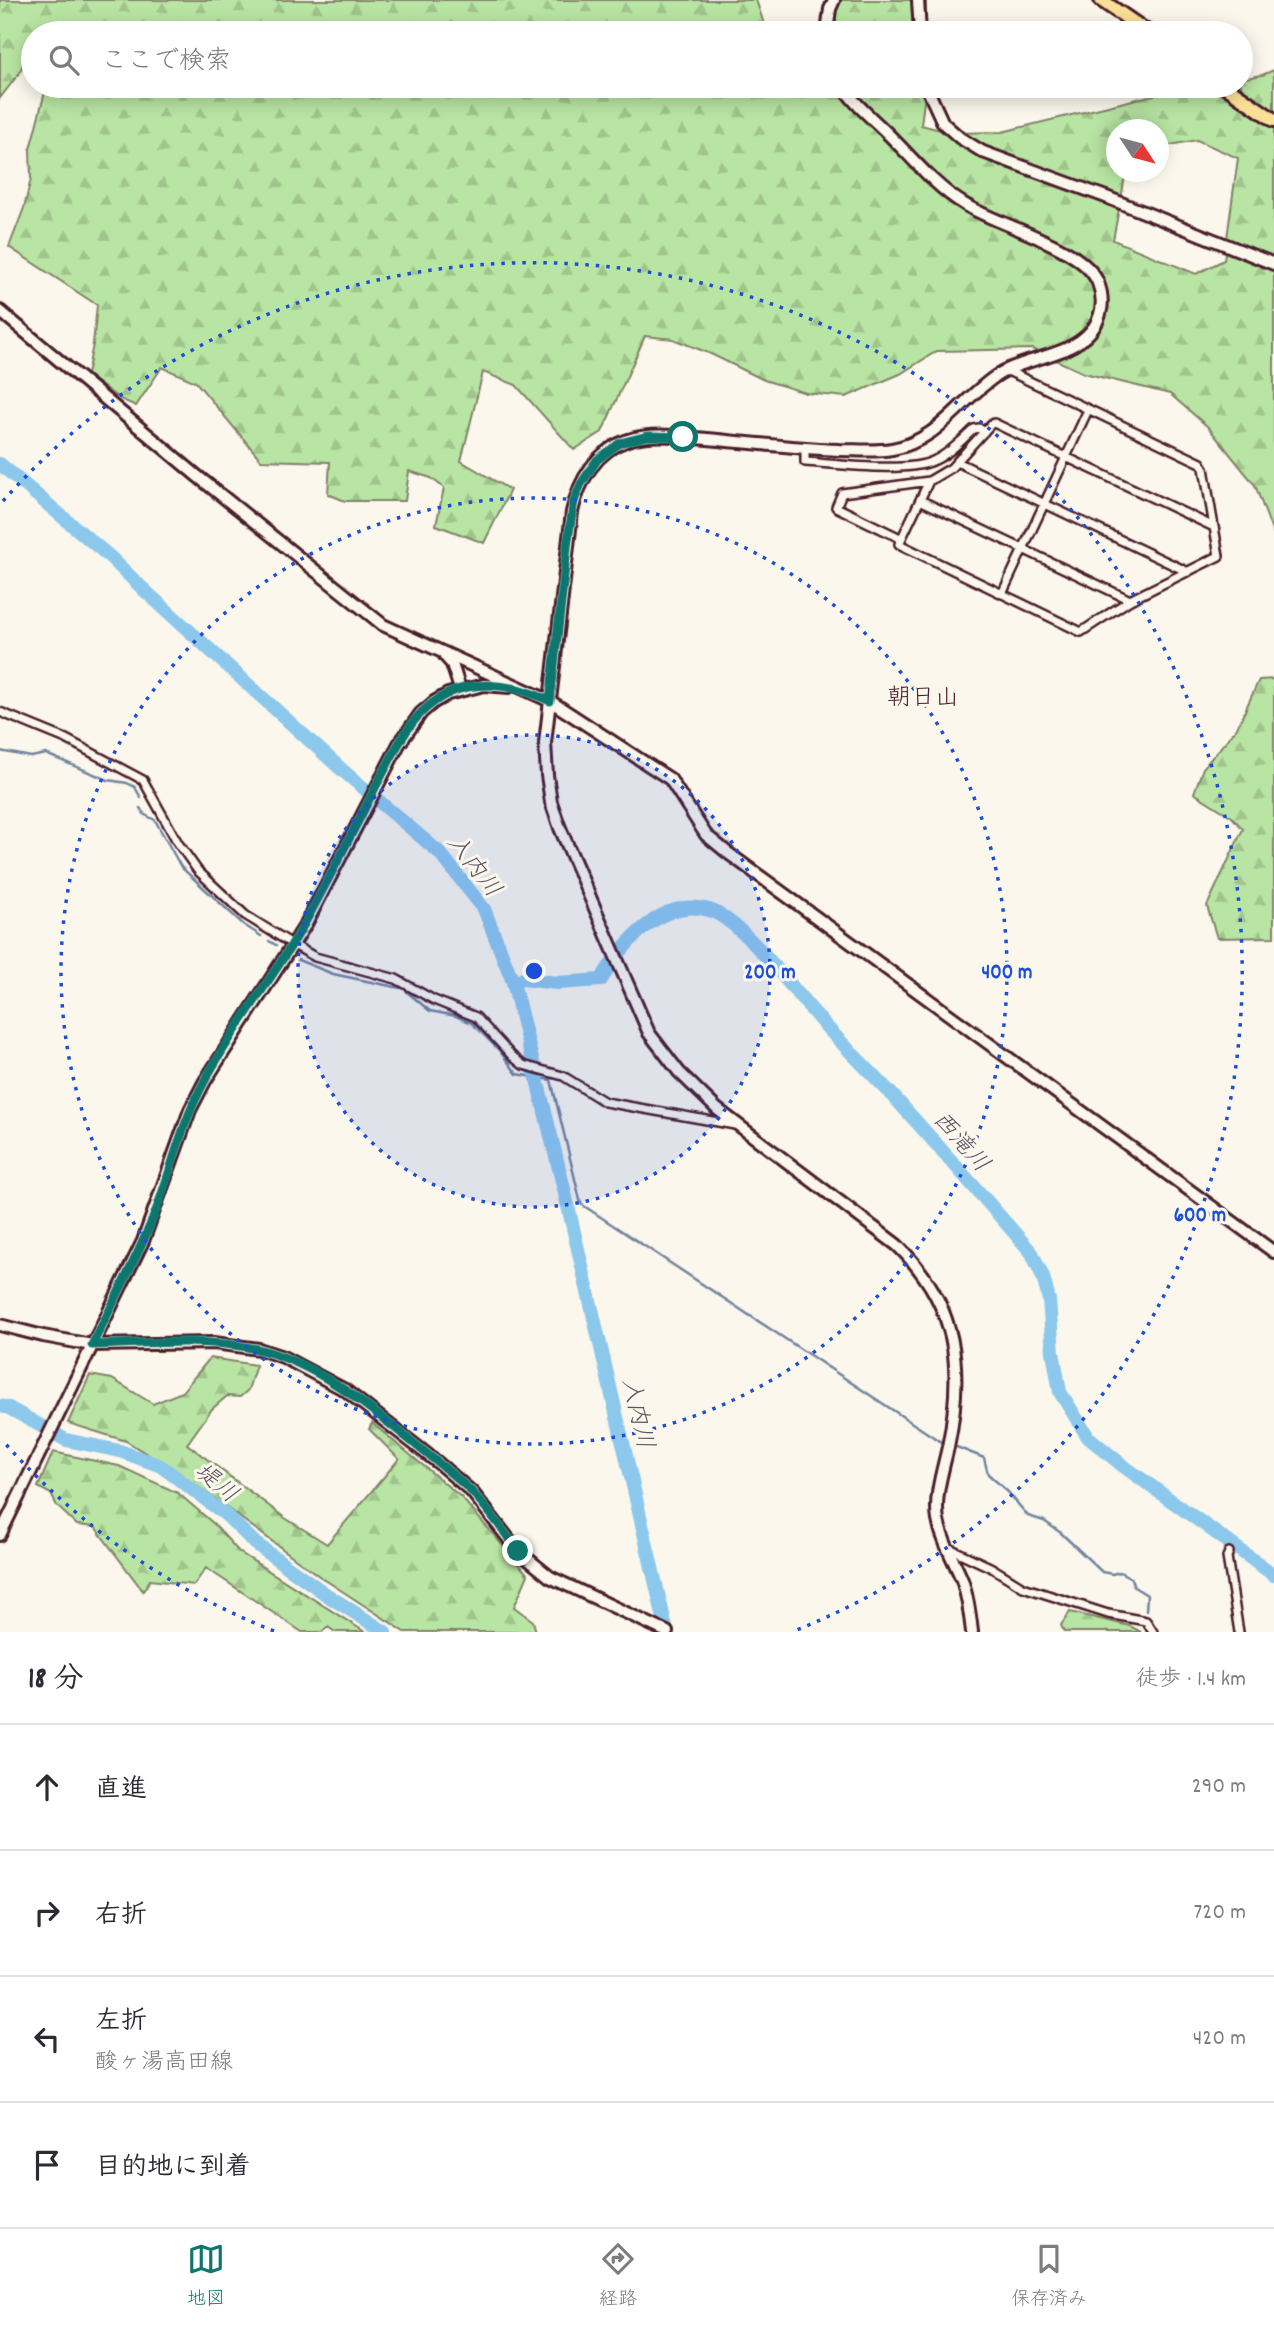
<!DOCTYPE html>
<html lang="ja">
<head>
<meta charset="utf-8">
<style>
  :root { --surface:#fff; --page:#f7f7f7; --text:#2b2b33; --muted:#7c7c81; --line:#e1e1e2; --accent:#0f766e }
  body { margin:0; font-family:Dekko,"Klee One",sans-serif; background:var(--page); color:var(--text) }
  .compass { position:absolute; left:1106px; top:119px; width:63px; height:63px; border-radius:50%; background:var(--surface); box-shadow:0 4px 18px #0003; rotate:126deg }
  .stop { position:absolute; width:21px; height:21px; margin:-16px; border:5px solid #0f766e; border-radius:50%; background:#fff }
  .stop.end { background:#0f766e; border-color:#fff; box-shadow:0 2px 7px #0008 }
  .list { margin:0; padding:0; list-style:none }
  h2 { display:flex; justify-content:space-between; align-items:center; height:91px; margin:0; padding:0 28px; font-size:30px }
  h2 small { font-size:23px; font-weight:400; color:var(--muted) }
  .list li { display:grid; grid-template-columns:46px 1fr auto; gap:21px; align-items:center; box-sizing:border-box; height:126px; padding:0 28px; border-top:2px solid var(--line) }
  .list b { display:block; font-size:26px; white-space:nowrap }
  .list p { margin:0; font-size:23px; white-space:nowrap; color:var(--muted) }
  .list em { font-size:23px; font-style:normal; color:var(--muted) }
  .icon { flex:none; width:38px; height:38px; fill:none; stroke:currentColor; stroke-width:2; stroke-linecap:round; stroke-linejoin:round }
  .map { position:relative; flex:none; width:1274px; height:1632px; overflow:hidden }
  .search { position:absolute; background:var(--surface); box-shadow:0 4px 18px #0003; left:21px; right:21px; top:21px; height:77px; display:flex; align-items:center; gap:18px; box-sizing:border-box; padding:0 24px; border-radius:38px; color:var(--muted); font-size:26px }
  .sheet { height:595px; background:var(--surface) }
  nav { display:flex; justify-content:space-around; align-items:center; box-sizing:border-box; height:98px; border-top:2px solid var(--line); background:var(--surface); font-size:19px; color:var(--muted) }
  nav a { display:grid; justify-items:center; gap:4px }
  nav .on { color:var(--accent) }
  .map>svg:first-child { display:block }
  .forest { fill:url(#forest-firs); stroke:#818267; stroke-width:2; fill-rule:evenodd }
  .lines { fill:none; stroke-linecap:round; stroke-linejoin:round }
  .stream { stroke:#72849f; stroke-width:2.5 }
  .river { stroke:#8cc8ec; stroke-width:14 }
  .street-casing { stroke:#4a1f2b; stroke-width:12 }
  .secondary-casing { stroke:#4a1f2b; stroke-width:16 }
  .primary-casing { stroke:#4a1f2b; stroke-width:18 }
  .street { stroke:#fbf7ec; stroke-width:7 }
  .secondary { stroke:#fbf7ec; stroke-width:10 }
  .primary { stroke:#fadf96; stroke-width:12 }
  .route { stroke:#0f766e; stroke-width:9 }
  .ring { fill:none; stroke:#1d4ed8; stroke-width:3.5; stroke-dasharray:3.5 7 }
  .labels { text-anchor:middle; stroke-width:6; stroke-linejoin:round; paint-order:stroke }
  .neighbourhood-label { font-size:24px; fill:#4a1f2b; stroke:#fbf7ec }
  .water-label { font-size:24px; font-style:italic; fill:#5e5265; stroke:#fbf7ec }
  .centre { fill:#1d4ed8; stroke:#fbf7ec; stroke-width:3.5 }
  .ring-label { font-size:21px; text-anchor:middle; font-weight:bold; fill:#1d4ed8; stroke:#fbf7ec; stroke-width:6; stroke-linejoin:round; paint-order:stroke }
</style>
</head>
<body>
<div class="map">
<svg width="1274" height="1632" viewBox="0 0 1274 1632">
  <defs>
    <pattern id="forest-firs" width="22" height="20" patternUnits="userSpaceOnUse" patternTransform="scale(1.75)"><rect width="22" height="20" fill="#b8e5a3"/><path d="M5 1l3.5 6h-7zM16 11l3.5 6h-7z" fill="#a0c48c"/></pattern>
  </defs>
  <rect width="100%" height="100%" fill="#fbf7ec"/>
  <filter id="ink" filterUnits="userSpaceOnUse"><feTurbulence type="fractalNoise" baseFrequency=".0143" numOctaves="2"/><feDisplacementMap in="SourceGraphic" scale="14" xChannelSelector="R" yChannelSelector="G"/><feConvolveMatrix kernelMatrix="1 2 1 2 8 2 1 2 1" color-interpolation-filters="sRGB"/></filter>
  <g filter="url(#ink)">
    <path class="forest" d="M0 0H756L767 33H33V47L29 46 20 72 0 98Z
      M831 0H926V33H838Z
      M1274 70V536L1255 485 1208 427 1170 394 1084 373 1032 349 937 351 900 374 846 397 806 393 764 380 711 354 673 339 645 336 602 432 574 450 516 385 483 372 461 461 510 490 484 543 436 525 444 488 431 478 409 471 405 501H345L328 494 330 462 261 460 196 382 162 367 136 406 120 399 87 375 93 344 97 305 9 247 24 208 31 179 30 149 45 92 49 86H785L801 97 816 86H926L921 125 952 133 1002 132 1149 96 1206 86H1241V79L1262 75ZM1116 130H1158L1159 147 1197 140 1238 158 1224 260 1196 274 1113 240 1126 172H1116Z
      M1274 679V937L1217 938 1207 906 1243 829 1232 817 1194 793 1203 768 1237 728 1259 680Z
      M210 1358 256 1365 248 1390 240 1397 227 1396 212 1409 187 1444 285 1518 327 1544 399 1459 369 1429 372 1423 461 1497 528 1575 514 1607 533 1621 536 1632H405L319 1576 192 1482 126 1441 68 1423 90 1375 112 1379 153 1404 182 1392Z
      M53 1452 119 1466 178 1493 214 1524 239 1552 365 1632H335L328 1627 322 1632H302L206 1568 194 1585 150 1580 143 1591 95 1527 77 1525 57 1506 51 1494 38 1487Z
      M1070 1612 1130 1626 1141 1632H1064L1061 1625Z"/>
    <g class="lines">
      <path class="stream" d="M0 751 31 757 46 754 108 780 127 783 135 787 141 798
        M140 808 145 815 155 820 181 867 244 925 261 936
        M269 941 276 945
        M298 960 333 974 400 988
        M407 992 430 1011 456 1016 472 1023 499 1050 517 1074 551 1080 581 1204 941 1442
        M954 1446 984 1458 988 1474 1008 1492 1028 1516 1044 1521 1061 1533 1102 1572 1112 1574 1120 1572 1131 1578 1134 1587 1147 1595 1146 1611"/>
      <path class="river" d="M0 464 110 557 142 588 341 769 440 853 484 909 513 982 564 1189 667 1632
        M523 979 557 983 601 980C622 945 662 896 709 910 742 920 796 993 821 1021 845 1047 871 1072 895 1098 941 1149 987 1201 1032 1253L1043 1277 1049 1300 1053 1352 1060 1392 1088 1437 1122 1465 1274 1575
        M0 1406 9 1408 66 1440 120 1451 161 1466 226 1515 256 1544 327 1595 385 1632"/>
      <g class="street-casing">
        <path id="street" d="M805 448V462C836 464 909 474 935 460 950 453 962 440 974 429L979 428 984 432
          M957 462 1188 572
          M929 481 899 544 1081 632 1130 600 1219 556 1204 468 1201 463 1006 370
          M920 500 1130 600
          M900 538 836 507 842 493 929 481 951 468 991 424 994 423 1214 527
          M1002 594 1088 410
          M0 712 66 739 143 780 178 843 198 871 245 915 292 944 315 957 396 979 434 1000 476 1017 512 1056 523 1065 563 1076 605 1102 735 1125
          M947 1547 992 1568 1023 1587 1108 1614 1146 1621 1153 1632
          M1229 1552 1227 1557 1239 1632"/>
      </g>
      <g class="secondary-casing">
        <path id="secondary" d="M918 0 920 33
          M827 33 830 9 834 0
          M843 86C853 103 872 118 886 132 911 156 934 186 964 204 998 226 1084 246 1098 283 1105 300 1102 319 1090 332 1068 357 1027 357 999 374 961 398 939 441 892 449 875 452 857 450 839 450 795 448 751 443 707 439 682 437 653 432 628 440 596 451 579 480 572 512L545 743 547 775 551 802 560 828 649 1033 679 1072 717 1109 897 1245C958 1304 964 1368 948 1447 943 1470 934 1496 938 1520 942 1542 954 1560 962 1580 968 1597 970 1614 972 1632
          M926 86 943 123 960 138 983 152 1106 197 1274 264
          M0 311 196 475 383 625 550 701 670 779 706 835 728 853 1274 1252
          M445 656 452 664 460 689
          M0 1325 43 1336 92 1345 214 1343 259 1349 283 1357 345 1390 437 1462 472 1492 518 1551 550 1577 667 1632
          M0 1535 143 1241 190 1110 205 1081 306 924 399 744 421 713 434 702 448 694 484 685 509 687"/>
      </g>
      <g class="primary-casing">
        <path id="primary" d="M1101 0 1149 33
          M1225 86 1274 120"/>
      </g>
      <use href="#street" class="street"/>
      <use href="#secondary" class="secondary"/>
      <use href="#primary" class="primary"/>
    </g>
  </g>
  <g class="lines" filter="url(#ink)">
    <path class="route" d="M518 1551C504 1531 489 1510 472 1492 455 1475 434 1460 415 1444 368 1406 317 1363 257 1349 203 1337 146 1344 92 1345 114 1301 138 1257 156 1211 172 1168 182 1123 204 1082 237 1020 284 965 316 902 337 863 357 823 377 784 393 756 406 721 434 702 469 676 513 684 550 701L568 539 574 501 581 484 597 460 620 443 648 436 683 437"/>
  </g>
  <circle cx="534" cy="971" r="236" fill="#1d4ed8" fill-opacity=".12"/>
  <g class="ring">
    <circle cx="534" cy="971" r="236"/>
    <circle cx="534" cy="971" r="473"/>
    <path d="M274 1631A709 709 0 0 1 3 1441M3 501A709 709 0 1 1 794 1631"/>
  </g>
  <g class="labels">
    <g class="neighbourhood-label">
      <text x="923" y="704">朝日山</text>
    </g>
    <g class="water-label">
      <text transform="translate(475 865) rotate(52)" y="8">入内川</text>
      <text transform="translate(962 1141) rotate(48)" y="8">西滝川</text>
      <text transform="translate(639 1413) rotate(77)" y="8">入内川</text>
      <text transform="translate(217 1482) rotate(39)" y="8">堤川</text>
    </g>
  </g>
  <circle cx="534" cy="971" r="10" class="centre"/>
  <g class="ring-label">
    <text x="770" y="978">200 m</text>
    <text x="1007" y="978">400 m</text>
    <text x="1200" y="1221">600 m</text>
  </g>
</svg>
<svg class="compass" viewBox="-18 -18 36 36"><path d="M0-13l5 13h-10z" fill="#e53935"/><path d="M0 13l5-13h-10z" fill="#7c7c81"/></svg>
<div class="stop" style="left:683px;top:437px"></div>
<div class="stop end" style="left:518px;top:1551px"></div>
<div class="search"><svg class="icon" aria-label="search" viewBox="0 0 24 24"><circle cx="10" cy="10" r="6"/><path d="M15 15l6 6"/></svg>ここで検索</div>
</div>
<section class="sheet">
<h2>18 分<small>徒歩 · 1.4 km</small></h2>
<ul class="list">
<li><svg class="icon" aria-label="ahead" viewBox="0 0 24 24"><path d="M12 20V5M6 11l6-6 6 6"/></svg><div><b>直進</b></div><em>290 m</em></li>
<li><svg class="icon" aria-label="right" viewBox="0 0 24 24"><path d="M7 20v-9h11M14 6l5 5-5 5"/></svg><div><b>右折</b></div><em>720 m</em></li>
<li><svg class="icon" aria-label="left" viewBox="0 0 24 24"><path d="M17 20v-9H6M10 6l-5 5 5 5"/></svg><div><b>左折</b><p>酸ヶ湯高田線</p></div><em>420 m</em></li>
<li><svg class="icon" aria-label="arrive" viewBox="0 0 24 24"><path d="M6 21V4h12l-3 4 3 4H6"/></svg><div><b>目的地に到着</b></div></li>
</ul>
</section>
<nav>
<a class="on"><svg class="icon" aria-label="map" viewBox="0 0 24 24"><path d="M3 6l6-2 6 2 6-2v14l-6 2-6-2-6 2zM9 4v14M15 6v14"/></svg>地図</a>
<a><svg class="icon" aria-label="directions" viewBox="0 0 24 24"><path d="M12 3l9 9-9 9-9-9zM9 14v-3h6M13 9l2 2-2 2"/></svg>経路</a>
<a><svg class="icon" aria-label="saved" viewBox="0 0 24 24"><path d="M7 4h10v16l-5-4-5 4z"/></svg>保存済み</a>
</nav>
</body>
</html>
